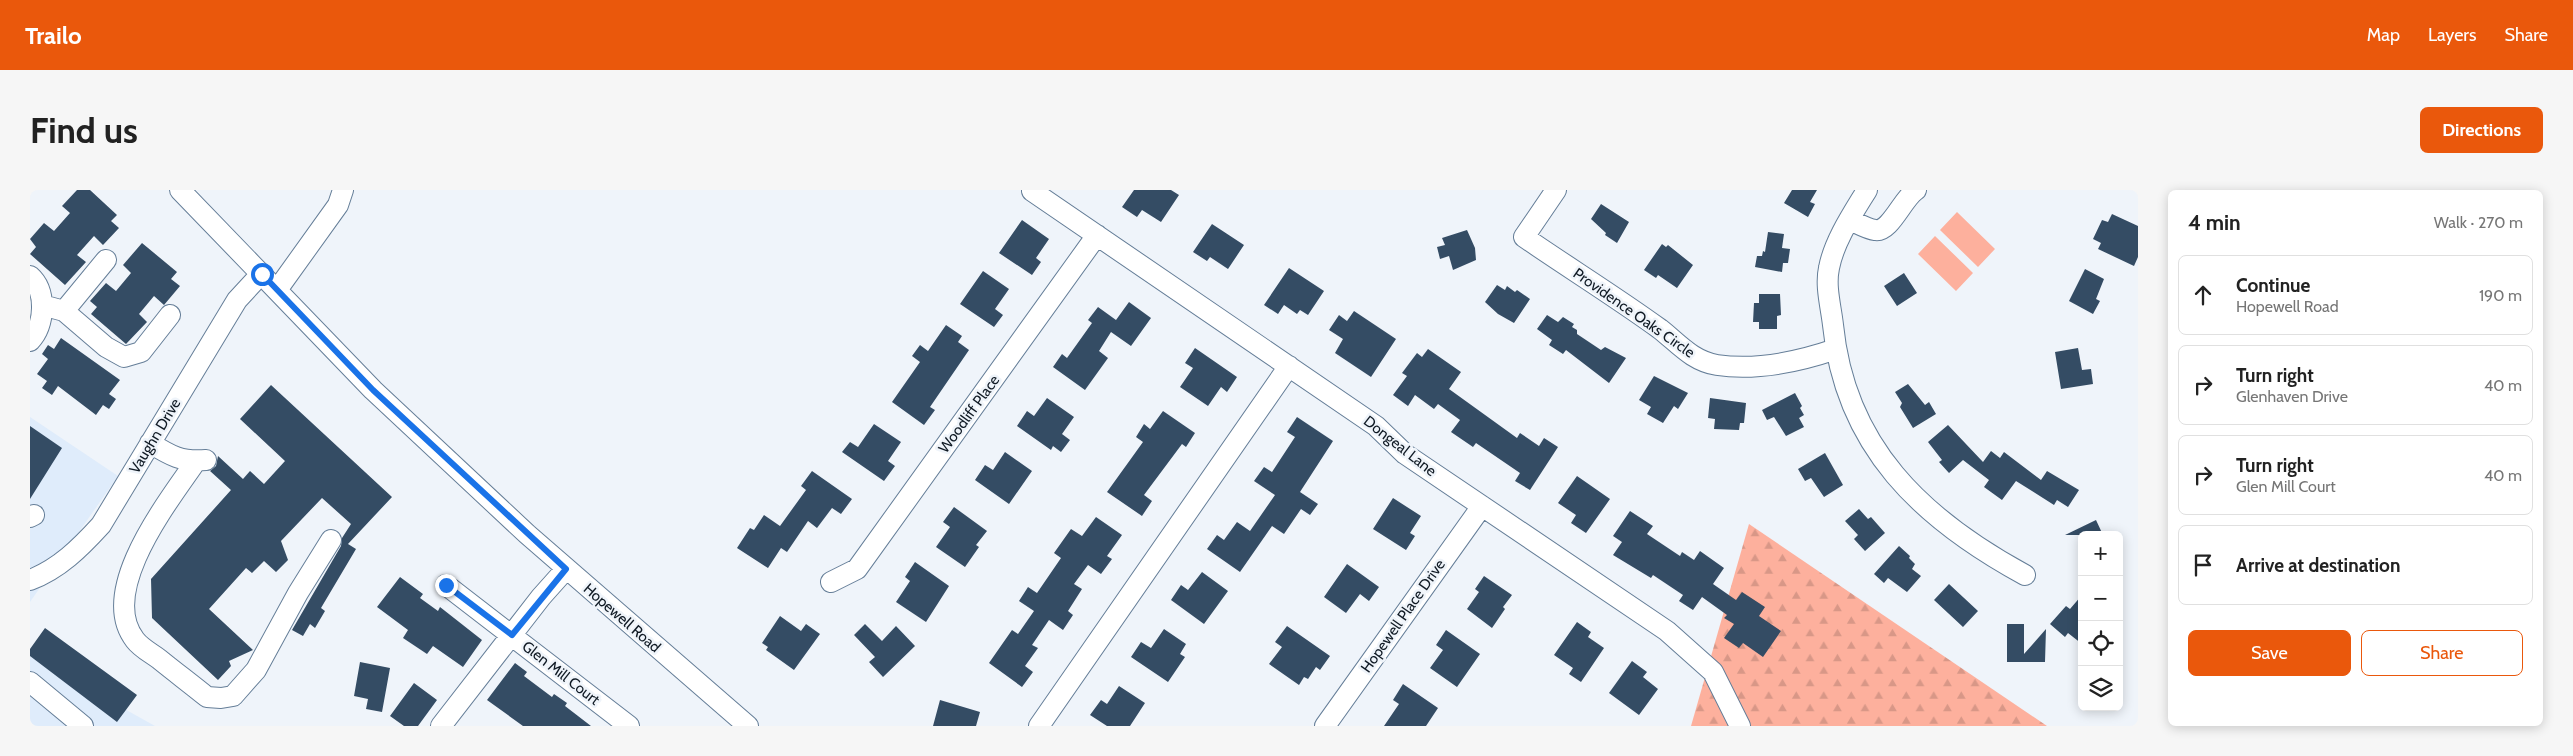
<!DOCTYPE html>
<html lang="en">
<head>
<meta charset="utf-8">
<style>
  :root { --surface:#fff; --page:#f6f6f6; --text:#222; --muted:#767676; --line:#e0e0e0; --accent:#ea580c }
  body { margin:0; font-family:Cabin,sans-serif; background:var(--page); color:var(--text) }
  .controls { position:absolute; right:15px; bottom:15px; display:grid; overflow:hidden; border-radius:8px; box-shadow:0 2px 12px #0003 }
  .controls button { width:45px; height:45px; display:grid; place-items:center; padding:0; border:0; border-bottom:1px solid var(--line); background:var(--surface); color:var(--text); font:25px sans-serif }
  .stop { position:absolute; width:15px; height:15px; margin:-11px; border:4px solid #1a73e8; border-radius:50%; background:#fff }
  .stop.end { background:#1a73e8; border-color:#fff; box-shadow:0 1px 5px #0008 }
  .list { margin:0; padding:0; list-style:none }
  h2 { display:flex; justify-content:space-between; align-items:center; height:65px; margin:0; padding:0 20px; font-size:21px }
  h2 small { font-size:16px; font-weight:400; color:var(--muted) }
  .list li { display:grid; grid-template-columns:32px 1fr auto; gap:15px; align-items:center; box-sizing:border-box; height:80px; margin:0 10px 10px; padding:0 10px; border:1px solid var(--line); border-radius:8px }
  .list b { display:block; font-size:19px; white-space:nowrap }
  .list p { margin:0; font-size:16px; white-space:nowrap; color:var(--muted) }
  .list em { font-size:16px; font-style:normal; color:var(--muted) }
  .actions { display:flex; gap:10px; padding:15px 20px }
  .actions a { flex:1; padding:11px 0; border:1px solid var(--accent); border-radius:8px; text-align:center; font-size:18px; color:var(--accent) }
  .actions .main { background:var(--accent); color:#fff }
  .icon { flex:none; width:28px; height:28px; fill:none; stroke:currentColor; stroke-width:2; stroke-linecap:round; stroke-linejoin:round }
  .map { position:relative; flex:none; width:2108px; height:536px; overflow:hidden; border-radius:8px }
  header { display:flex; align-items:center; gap:30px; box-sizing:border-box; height:70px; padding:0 25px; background:var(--accent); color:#fff }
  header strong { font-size:24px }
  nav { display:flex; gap:28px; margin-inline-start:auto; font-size:18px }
  .intro { display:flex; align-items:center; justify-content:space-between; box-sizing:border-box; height:120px; padding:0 30px }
  h1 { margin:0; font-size:35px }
  .button { padding:12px 22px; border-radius:8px; background:var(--accent); color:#fff; font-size:18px; font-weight:700 }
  main { display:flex; gap:30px; padding:0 30px }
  aside { flex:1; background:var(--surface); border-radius:8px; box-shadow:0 2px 12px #0003 }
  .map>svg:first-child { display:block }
  .built { fill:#dfecfb }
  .grass { fill:#fdb09d }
  .forest { fill:url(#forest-firs) }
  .building { fill:#344c64 }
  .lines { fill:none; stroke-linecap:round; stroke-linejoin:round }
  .minor-casing { stroke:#657e98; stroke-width:22 }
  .minor { stroke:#fff; stroke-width:20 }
  .route { stroke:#1a73e8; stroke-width:6 }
  .labels { text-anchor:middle; stroke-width:5; stroke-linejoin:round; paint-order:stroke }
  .street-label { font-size:15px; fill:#101a24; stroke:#eff4fa }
</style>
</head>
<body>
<header>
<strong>Trailo</strong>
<nav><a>Map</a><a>Layers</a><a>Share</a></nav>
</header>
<div class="intro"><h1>Find us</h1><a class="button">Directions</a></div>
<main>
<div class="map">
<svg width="2108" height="536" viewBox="0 0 2108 536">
  <defs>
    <pattern id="forest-firs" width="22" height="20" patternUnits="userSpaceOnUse" patternTransform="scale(1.25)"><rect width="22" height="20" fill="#fdb09d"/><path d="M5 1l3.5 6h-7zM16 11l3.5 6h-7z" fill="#d89787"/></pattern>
  </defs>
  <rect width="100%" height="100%" fill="#eff4fa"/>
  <path class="built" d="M0 227 88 286 0 412Z
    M0 466 125 536H0Z"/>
  <path class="grass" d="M1927 22 1965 59 1948 77 1910 40Z
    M1905 46 1943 83 1926 101 1888 64Z"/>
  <path class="forest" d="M1719 334 2017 536H1661Z"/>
  <path class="building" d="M47 0H60L87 25 81 31 89 38 73 55 64 46 47 65 56 72 35 95 0 64 6 57 0 49 14 33 24 41 40 23 32 16Z
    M1104 0H1141L1149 5 1131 32 1112 20 1107 27 1092 17Z
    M1762 0H1787L1780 12 1785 14 1778 27 1754 13Z
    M1571 14 1599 32 1587 53 1575 45 1576 43 1561 29Z
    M2082 24 2108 36V67L2104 76 2068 59 2071 53 2063 49 2072 30 2078 32Z
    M992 30 1019 49 1006 68 1011 72 1002 85 969 63Z
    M1182 34 1214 55 1198 79 1180 67 1177 71 1163 62Z
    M1437 40 1445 58 1446 70 1423 80 1419 66 1410 69 1407 57 1415 55 1412 48Z
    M1738 42 1754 44 1752 58 1760 59 1758 73H1753L1752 82 1725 77 1727 66H1732L1733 61 1735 62Z
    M112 53 147 82 141 89 150 96 134 115 124 106 109 124 117 132 96 154 61 124 67 117 60 111 76 93 86 101 101 83 93 75Z
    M1632 54 1636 57 1638 55 1663 75 1647 98 1628 85 1626 88 1614 80Z
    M1259 78 1294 101 1278 125 1270 120 1267 124 1254 115 1248 124 1234 115Z
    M2055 79 2074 89 2066 109 2070 111 2063 124 2039 111Z
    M953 81 979 99 965 119 973 125 964 137 930 114Z
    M1874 83 1887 103 1867 116 1854 96Z
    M1467 95 1475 100 1477 96 1485 102 1487 100 1500 109 1484 133 1468 124 1455 112Z
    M1729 104H1750L1751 125 1747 126V139H1729V132H1723L1724 113H1729Z
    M1099 112 1121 128 1101 156 1081 142 1069 161 1078 168 1055 200 1023 177 1032 164 1037 168 1062 133 1058 130 1068 117 1086 130Z
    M1324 121 1366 149 1341 187 1305 163 1313 149 1299 140 1309 125 1317 131Z
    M1517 125 1528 132 1533 127 1544 134 1542 137 1547 140V144L1571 160 1575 157 1596 168 1579 193 1536 160 1533 164 1519 155 1522 150 1507 139Z
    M916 135 932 146 928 152 939 160 900 217 905 220 894 235 862 212 890 172 882 166 890 155 898 161Z
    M31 148 90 190 79 204 86 209 79 219 73 215 66 225 28 196 22 205 12 198 17 191 7 184 18 169 12 164 18 155 24 159Z
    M1165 158 1207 187 1197 202 1191 197 1178 216 1150 197 1163 178 1155 173Z
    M2048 158 2052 180 2061 179 2063 194 2031 199 2025 162Z
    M1398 159 1431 182 1419 199 1487 248 1490 243 1509 256 1514 248 1528 257 1500 300 1485 291 1490 283 1446 253 1443 257 1421 242 1430 230 1408 214 1404 219 1385 205 1378 216 1363 205 1377 186 1372 183 1387 163 1392 167Z
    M1624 186 1658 203 1648 219 1644 216 1633 233 1617 224 1621 217 1609 210Z
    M1878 194 1895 215 1899 212 1906 224 1883 238 1870 217 1872 213 1865 202Z
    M241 195 362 307 318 354 326 359 291 418 295 421 285 438 280 434 273 446 262 440 311 356 312 348 321 334 292 308 251 351 258 370 246 382 234 371 222 383 216 378 179 419 223 460 199 471 201 476 188 490 122 428 121 389 201 300 180 281 186 276 188 266 213 289 220 281 234 294 255 271 210 229Z
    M1765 203 1772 216 1770 218 1774 225 1769 228 1774 237 1756 246 1744 227 1737 230 1732 220Z
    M1017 208 1044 227 1032 244 1040 250 1031 262 1023 256 1021 260 987 236 997 221 1004 226Z
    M1680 208 1716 213 1714 233H1710L1709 240 1684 239 1685 229 1678 228Z
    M1133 221 1165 243 1156 257 1152 254 1114 305 1122 311 1112 326 1077 302 1113 252 1106 247 1114 234 1120 239Z
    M1267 227 1303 251 1270 302 1288 314 1280 325 1271 319 1254 344 1242 336 1210 382 1177 359 1187 345 1194 350 1207 332 1220 341 1245 305 1224 291 1234 277 1242 282 1265 247 1257 242Z
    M844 234 871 252 858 271 865 276 854 291 812 262 820 252 828 257Z
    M1918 235 1953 272 1961 261 1970 268 1974 262 2011 290 2017 281 2049 300 2038 317 2027 310 2024 315 1986 291 1972 310 1954 297 1959 290 1933 270 1919 283 1909 272 1912 270 1898 252Z
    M0 236 32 258 0 309Z
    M975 262 1002 281 979 314 945 290 955 275 963 280Z
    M1795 263 1813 295 1794 307 1781 288 1775 291 1768 279Z
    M782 281 822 309 811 324 802 318 787 338 778 331 757 362 751 358 738 378 707 358 720 338 724 340 734 325 750 336 776 300 771 296Z
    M1547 286 1580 309 1556 343 1541 333 1546 325 1528 313Z
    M1363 308 1391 326 1380 343 1385 346 1376 360 1343 339Z
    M924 317 957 341 946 355 949 357 935 377 906 357 920 337 913 332Z
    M1829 319 1838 329 1841 327 1855 343 1835 361 1824 349 1828 345 1815 331Z
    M1600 321 1623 336 1617 344 1650 366 1652 362 1664 370 1670 361 1694 378 1683 394 1706 410 1712 402 1735 417 1729 426 1751 441 1733 467 1713 453 1709 458 1694 448 1704 434 1694 428 1697 425 1672 407 1663 420 1649 411 1653 405 1623 385 1621 388 1583 365 1592 352 1583 346Z
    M1066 327 1092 345 1077 366 1082 369 1071 384 1058 375 1044 394 1052 399 1038 421 1043 425 1033 440 1019 430 1002 455 1008 458 995 476 1003 482 992 497 959 473 982 440 988 444 1004 421 989 411 998 397 1007 403 1031 368 1024 363 1041 339 1052 346Z
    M2066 330 2073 345H2035Z
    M1869 356 1880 366 1879 368 1885 374 1882 379 1891 386 1877 402 1858 388 1854 393 1844 384Z
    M885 372 919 396 896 432 866 412 880 391 875 387Z
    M1317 374 1349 397 1339 411 1330 404 1316 423 1294 407Z
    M1172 382 1198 401 1174 434 1141 410 1151 395 1158 400Z
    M1454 386 1482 405 1473 417 1475 419 1462 438 1437 419 1449 402 1445 399Z
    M370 387 393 404 390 408 408 421 410 417 452 450 433 477 403 456 397 464 373 448 378 440 347 417Z
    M1919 394 1948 421 1933 437 1904 410Z
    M2052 405V454L2038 443 2035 447 2020 434 2036 416 2040 419Z
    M750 426 771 441 776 434 790 444 764 480 736 460 738 457 732 453Z
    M1547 432 1561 442 1558 447 1574 458 1551 492 1539 484 1543 478 1524 465Z
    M835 434 852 451 866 436 885 456 853 487 839 472 845 467 824 445Z
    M1977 434H1994V464L2016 439 2015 472H1977Z
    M1257 436 1300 466 1290 480 1286 477 1278 489 1274 487 1269 495 1239 474 1252 457 1245 452Z
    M15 438 107 505 87 532 0 466V459Z
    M1134 439 1156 454 1150 464 1155 467 1138 492 1101 467 1111 452 1121 458Z
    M1416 440 1450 464 1427 497 1400 478 1413 460 1406 455Z
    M1602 471 1617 482 1613 487 1628 499 1609 525 1579 503Z
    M330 472 360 478 352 522 336 519 338 509 324 506Z
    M485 473 497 482 494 486 522 507 524 504 537 513 535 516 561 536H493L457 510Z
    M384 493 407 510 388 536H374L360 526Z
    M1373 494 1408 518 1396 536H1354L1369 514 1363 510Z
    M1089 496 1115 513 1100 536H1077L1060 525 1071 510 1077 514Z
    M910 510 950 522 946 536H903Z"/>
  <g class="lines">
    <g class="minor-casing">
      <path id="minor" d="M150 0 343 200 497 344 718 536
        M1526 0 1494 47C1539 78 1586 107 1630 139 1648 153 1662 171 1687 175 1727 181 1768 172 1806 159
        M1837 0C1823 23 1804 51 1799 78 1795 96 1801 117 1803 135 1815 257 1892 329 1995 385
        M1002 1 1346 236 1375 264 1637 441 1683 482 1710 536
        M1820 30C1827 33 1837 39 1845 40 1860 43 1873 8 1886 0
        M0 86C17 101 15 135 0 151
        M247 100 308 15 313 0
        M12 115 34 121 76 157 94 167 111 162 140 125
        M34 121 76 70
        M120 253C141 266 151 272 176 270
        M166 271C138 312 67 401 105 450 111 458 121 463 129 469 145 482 161 494 177 507L191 508 203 506 226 480 268 403 301 350
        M0 327 4 325
        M0 390C29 379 50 358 71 335L207 110 231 84
        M801 392 827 379 1067 45
        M416 395 599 536
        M0 492 53 536
        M411 536 511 407 536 379
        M1009 536 1259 176
        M1295 536 1452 316"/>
    </g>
    <use href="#minor" class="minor"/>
  </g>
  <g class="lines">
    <path class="route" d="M232 84 343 200 536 379 482 445 416 395"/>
  </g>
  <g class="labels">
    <g class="street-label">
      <text transform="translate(1604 123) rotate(35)" y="5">Providence Oaks Circle</text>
      <text transform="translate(939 224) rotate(-54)" y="5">Woodliff Place</text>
      <text transform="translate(125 246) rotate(-59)" y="5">Vaughn Drive</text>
      <text transform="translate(1370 256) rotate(38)" y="5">Dongeal Lane</text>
      <text transform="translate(1373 426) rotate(-55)" y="5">Hopewell Place Drive</text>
      <text transform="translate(592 428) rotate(41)" y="5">Hopewell Road</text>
      <text transform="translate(531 483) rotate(38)" y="5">Glen Mill Court</text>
    </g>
  </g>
</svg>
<div class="controls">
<button>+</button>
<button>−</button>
<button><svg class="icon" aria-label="locate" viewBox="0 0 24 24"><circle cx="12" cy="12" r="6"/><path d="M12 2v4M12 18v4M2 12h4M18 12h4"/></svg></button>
<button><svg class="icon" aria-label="layers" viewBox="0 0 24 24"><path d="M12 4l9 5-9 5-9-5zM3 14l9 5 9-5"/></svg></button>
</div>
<div class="stop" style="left:232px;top:84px"></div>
<div class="stop end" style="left:416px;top:395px"></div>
</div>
<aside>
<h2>4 min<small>Walk · 270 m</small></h2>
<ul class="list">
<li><svg class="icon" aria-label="ahead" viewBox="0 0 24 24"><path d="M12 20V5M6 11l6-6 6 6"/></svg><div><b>Continue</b><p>Hopewell Road</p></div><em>190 m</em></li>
<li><svg class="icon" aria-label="right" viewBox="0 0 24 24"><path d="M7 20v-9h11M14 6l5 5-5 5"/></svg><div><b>Turn right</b><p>Glenhaven Drive</p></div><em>40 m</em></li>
<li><svg class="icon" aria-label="right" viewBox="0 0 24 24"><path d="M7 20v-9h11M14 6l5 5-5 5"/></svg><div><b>Turn right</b><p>Glen Mill Court</p></div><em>40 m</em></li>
<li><svg class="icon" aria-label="arrive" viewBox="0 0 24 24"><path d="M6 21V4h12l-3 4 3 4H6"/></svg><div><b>Arrive at destination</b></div></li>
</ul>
<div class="actions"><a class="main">Save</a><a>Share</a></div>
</aside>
</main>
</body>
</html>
